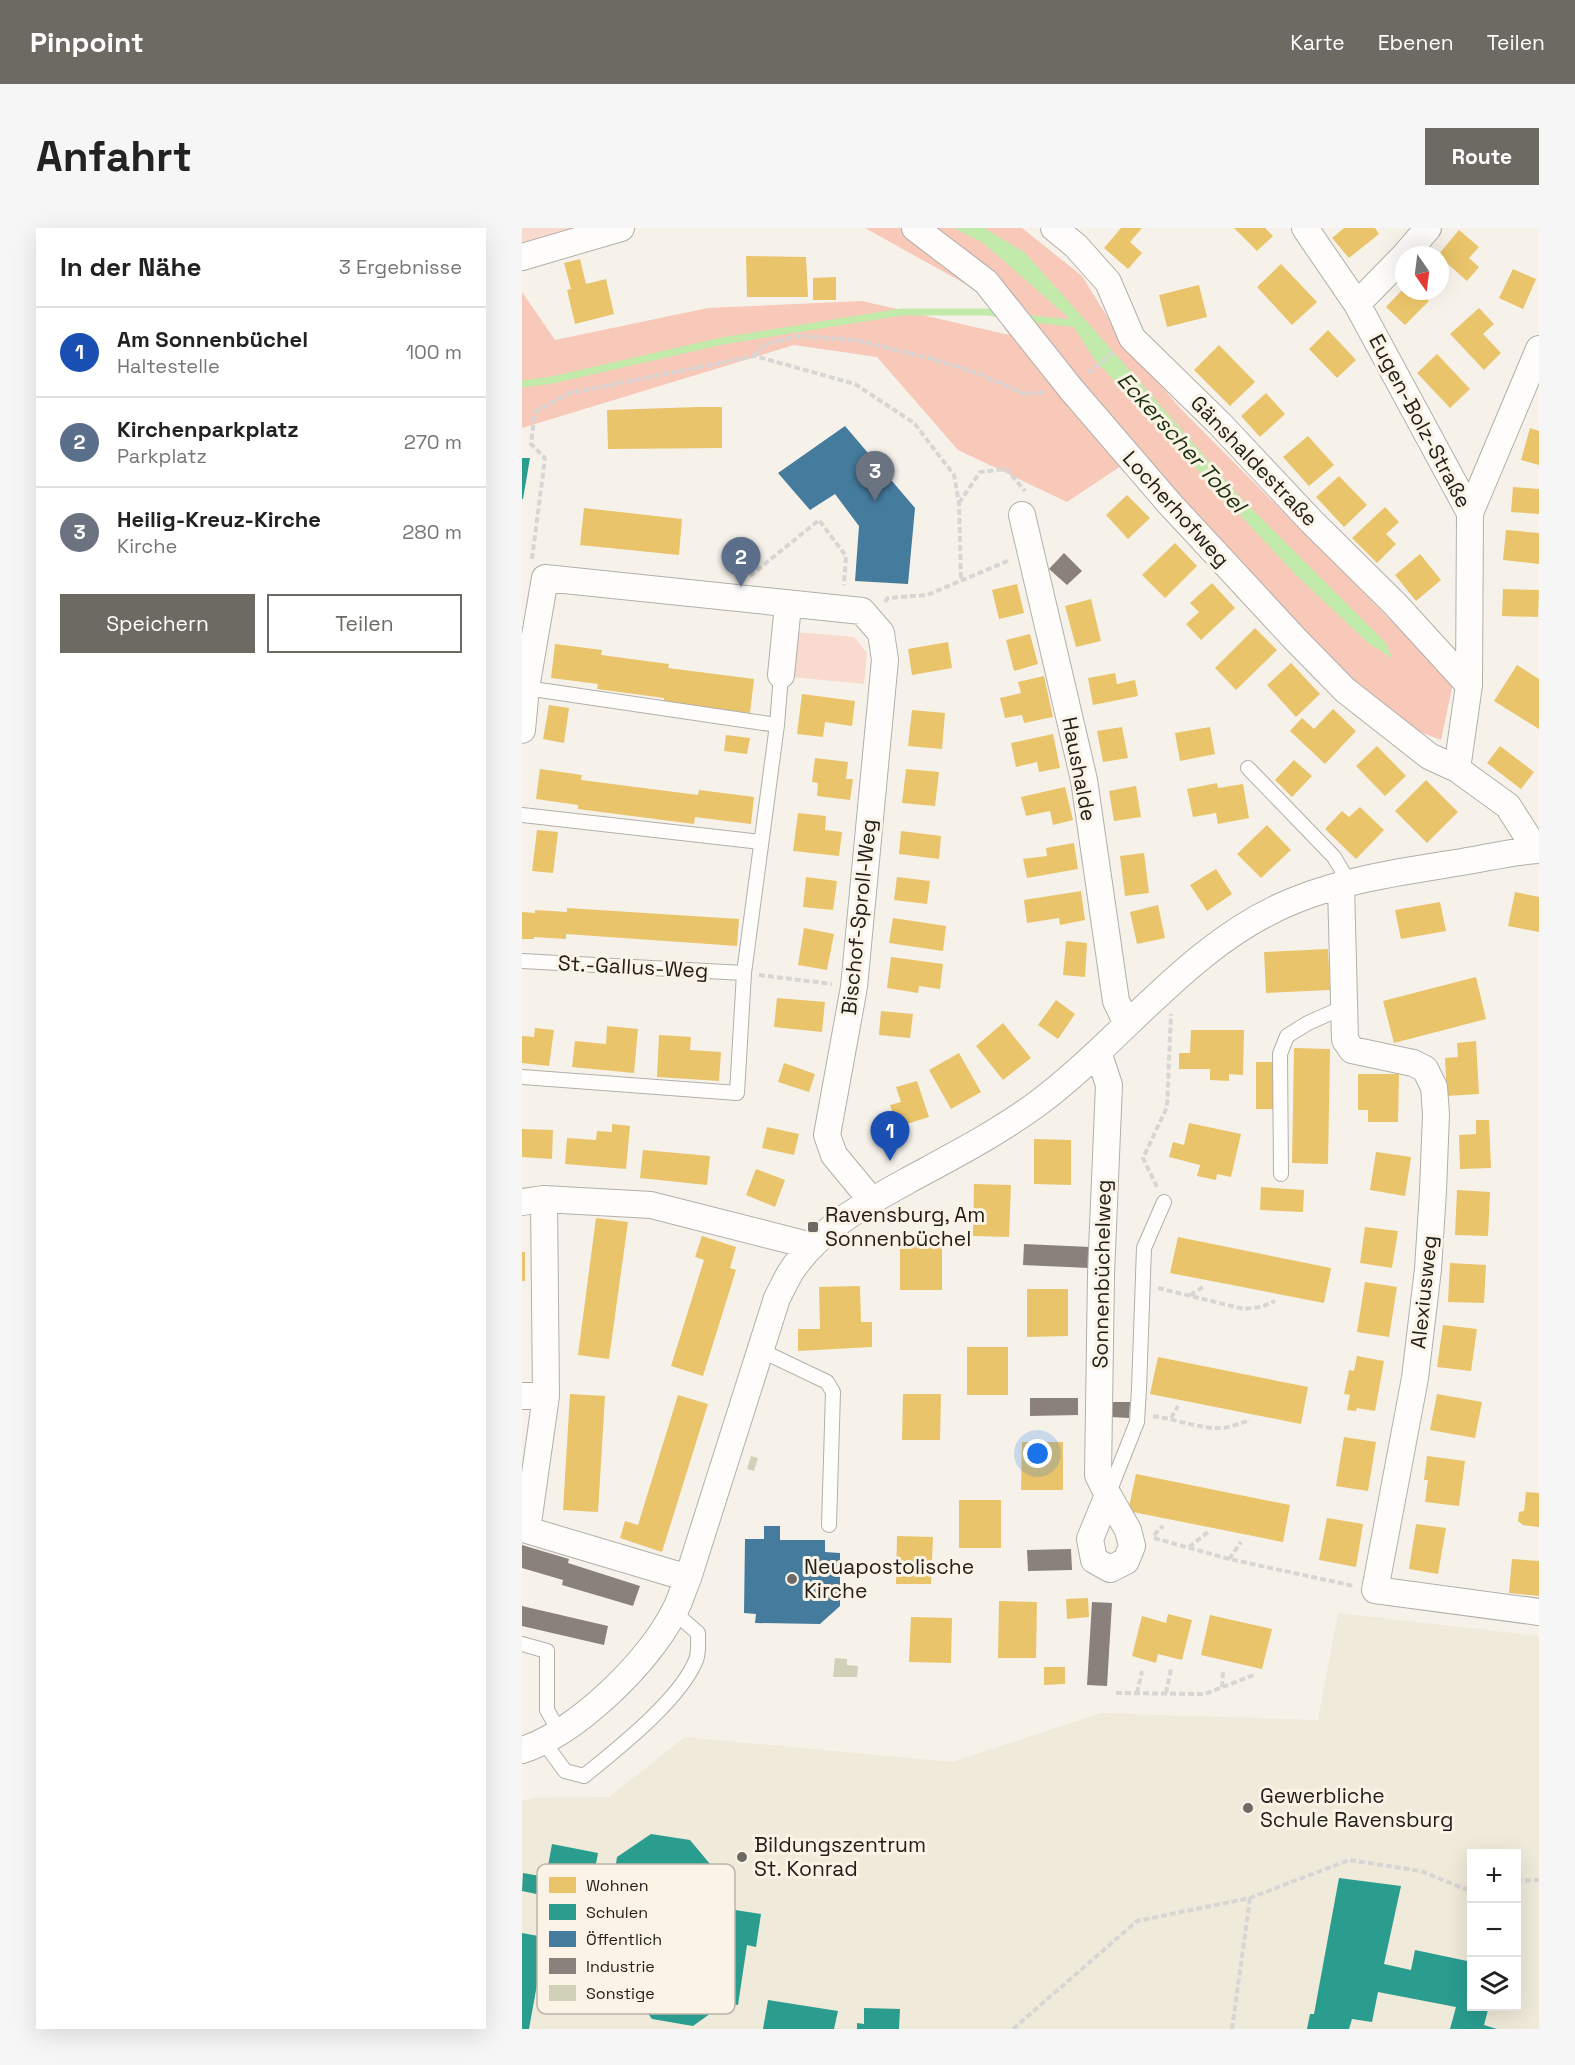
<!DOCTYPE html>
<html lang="de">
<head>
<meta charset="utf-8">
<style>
  :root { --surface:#fff; --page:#f6f6f6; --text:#222; --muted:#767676; --line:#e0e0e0; --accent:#6d6a64 }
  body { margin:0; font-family:"Space Grotesk",sans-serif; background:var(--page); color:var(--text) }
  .controls { position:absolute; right:18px; bottom:18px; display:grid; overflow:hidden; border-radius:0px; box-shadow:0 6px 24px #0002 }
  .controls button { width:54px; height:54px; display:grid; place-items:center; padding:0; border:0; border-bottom:2px solid var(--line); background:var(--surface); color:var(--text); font:30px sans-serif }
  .compass { position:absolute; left:873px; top:18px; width:54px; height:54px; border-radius:50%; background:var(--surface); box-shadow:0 6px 24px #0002; rotate:166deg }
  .you { position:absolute; left:516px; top:1226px; width:21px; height:21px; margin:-15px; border:4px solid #fff; border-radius:50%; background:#1a73e8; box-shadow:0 0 0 9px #1a73e833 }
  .badge { display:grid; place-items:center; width:39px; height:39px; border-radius:50%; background:var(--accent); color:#fff; font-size:20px; font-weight:700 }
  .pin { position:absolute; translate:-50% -50px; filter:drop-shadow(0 2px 3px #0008) }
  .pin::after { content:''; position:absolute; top:32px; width:21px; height:18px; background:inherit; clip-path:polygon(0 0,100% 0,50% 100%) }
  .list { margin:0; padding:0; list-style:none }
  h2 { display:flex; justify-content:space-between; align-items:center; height:78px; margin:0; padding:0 24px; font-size:26px }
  h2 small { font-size:20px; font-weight:400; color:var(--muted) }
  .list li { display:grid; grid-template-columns:39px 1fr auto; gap:18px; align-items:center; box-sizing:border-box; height:90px; padding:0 24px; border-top:2px solid var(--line) }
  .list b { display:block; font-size:22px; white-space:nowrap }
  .list p { margin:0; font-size:20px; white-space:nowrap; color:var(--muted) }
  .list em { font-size:20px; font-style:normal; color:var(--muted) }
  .actions { display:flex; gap:12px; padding:18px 24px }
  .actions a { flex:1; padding:14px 0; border:2px solid var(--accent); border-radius:0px; text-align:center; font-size:21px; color:var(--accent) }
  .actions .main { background:var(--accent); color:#fff }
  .icon { flex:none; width:33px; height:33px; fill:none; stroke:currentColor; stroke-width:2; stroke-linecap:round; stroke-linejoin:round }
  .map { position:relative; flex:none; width:1017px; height:1801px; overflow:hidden; border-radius:0px }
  header { display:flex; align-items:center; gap:36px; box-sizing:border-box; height:84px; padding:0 30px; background:var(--accent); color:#fff }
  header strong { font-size:28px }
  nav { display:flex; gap:33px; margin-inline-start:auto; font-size:21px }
  .intro { display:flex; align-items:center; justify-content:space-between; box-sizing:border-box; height:144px; padding:0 36px }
  h1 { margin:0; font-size:42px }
  .button { padding:15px 27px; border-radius:0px; background:var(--accent); color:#fff; font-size:21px; font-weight:700 }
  main { display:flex; gap:36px; padding:0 36px }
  aside { flex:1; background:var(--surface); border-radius:0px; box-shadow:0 6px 24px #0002 }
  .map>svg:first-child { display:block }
  .built { fill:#f0eada; fill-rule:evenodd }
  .green { fill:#f9dacf }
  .forest { fill:#f8c8b9 }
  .water { fill:#c2eaaa }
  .homes { fill:#e9c46a }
  .schools { fill:#2a9d8f }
  .public { fill:#457b9d }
  .industry { fill:#8a817c }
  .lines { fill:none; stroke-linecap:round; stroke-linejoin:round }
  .stream { stroke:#c2eaaa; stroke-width:7 }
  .building { fill:#d1d0b8 }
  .lane-casing { stroke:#b2afaa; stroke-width:16 }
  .street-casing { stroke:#b2afaa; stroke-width:28 }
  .path { stroke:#d7d6d4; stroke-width:4; stroke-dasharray:6 3; stroke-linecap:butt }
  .lane { stroke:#fefdfc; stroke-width:14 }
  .street { stroke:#fefdfc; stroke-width:26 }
  .poi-dot { fill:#6d6a64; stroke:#faf3e6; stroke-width:2 }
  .labels { text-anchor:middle; stroke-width:6; stroke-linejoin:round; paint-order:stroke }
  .street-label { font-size:21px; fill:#23201c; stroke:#faf3e6 }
  .poi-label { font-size:21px; fill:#23201c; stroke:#faf3e6; text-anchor:start }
  .water-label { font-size:22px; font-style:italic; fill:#1b320f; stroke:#faf3e6 }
  .key { fill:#faf3e6; stroke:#bab4a9; stroke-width:1.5 }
  .key-label { font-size:16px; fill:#23201c }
</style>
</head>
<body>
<header>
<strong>Pinpoint</strong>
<nav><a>Karte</a><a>Ebenen</a><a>Teilen</a></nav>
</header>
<div class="intro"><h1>Anfahrt</h1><a class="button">Route</a></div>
<main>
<aside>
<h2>In der Nähe<small>3 Ergebnisse</small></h2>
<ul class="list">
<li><span class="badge" style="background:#1a4fb4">1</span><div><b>Am Sonnenbüchel</b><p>Haltestelle</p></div><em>100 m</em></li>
<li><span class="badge" style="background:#5c6f8a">2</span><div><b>Kirchenparkplatz</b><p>Parkplatz</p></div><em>270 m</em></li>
<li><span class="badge" style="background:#6b7280">3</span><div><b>Heilig-Kreuz-Kirche</b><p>Kirche</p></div><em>280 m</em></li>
</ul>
<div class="actions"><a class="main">Speichern</a><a>Teilen</a></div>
</aside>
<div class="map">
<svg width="1017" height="1801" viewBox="0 0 1017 1801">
  <rect width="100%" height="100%" fill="#f6f2ea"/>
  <path class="built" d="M816 1385 1017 1408V1801H0V1573L13 1570 87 1569 163 1509 430 1534 579 1485 796 1492ZM950 1626H994V1778H950Z"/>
  <path class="green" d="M0 0H82L0 27Z
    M273 404 332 409 345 425 342 456 269 449Z"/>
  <path class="forest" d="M343 0H500L560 48 599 111 659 181 931 455 919 512 893 502 804 429 617 226 545 274 436 222 355 129 272 117 0 200V64L33 112 186 80 340 73 487 107 458 64Z"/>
  <path class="water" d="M432 0H462L502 24 574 104 722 273 864 415 870 430 846 415 774 347 573 132 544 87 461 15Z"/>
  <path class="homes" d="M599 0H620L608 14 620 25 606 41 582 20Z
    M712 0H743L751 8 735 23Z
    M822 0H853L857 6 827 30 810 10Z
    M937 2 957 19 947 30 957 39 945 53 918 29V27H916Z
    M224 28 284 29 286 69H225Z
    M58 31 64 56 84 51 92 86 53 96 45 62 49 61 42 35Z
    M759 36 795 74 770 97 735 59Z
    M991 41 1014 51 1001 81 977 70Z
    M314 49V72H291V50Z
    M677 57 685 89 645 99 637 67Z
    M882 60V63H897L907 73 883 97 864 79Z
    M957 80 972 96 961 106 979 125 962 142 928 106Z
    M806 102 834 132 815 150 787 121Z
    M697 117 733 154 708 178 672 142Z
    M915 126 948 161 928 180 895 145Z
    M744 165 763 186 738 209 719 188Z
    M177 179H200V220L86 221 85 182Z
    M1008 200 1017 203V237L999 232Z
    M786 208 812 237 787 258 761 229Z
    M817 248 845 277 822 299 794 269Z
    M991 259 1017 261V286L989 284Z
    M605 267 628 290 606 311 584 287Z
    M863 279 877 294 864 306 874 316 855 335 830 310Z
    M62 280 160 291 157 327 58 317Z
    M984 302 1017 305V336L981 332Z
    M653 315 675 338 643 370 620 347Z
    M898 326 919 352 894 373 873 347Z
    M690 355 713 380 679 412 664 396 677 384 668 375Z
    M495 356 502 385 477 391 470 362Z
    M981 361 1017 362 1016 389 980 388Z
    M569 371 579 413 554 419 543 378Z
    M733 400 755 422 714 462 693 440Z
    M508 406 516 436 492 443 484 412Z
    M426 414 430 440 390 447 386 421Z
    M33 416 80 422 79 427 147 436 146 440 232 451 228 485 142 474V470L75 461 76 456 29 450Z
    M769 435 798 466 774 489 745 457Z
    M995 437 1017 451V501L972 473Z
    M593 445 595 456 613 452 616 468 571 477 566 450Z
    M522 448 531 489 502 495 500 487 483 490 478 470 499 465 496 454Z
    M280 466 333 473 330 498 303 494 301 509 275 506Z
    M27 477 47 480 42 515 21 511Z
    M811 481 834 503 803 536 768 503 780 490 792 501Z
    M390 482 423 485 420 521 386 518Z
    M600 499 606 530 581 534 575 503Z
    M688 499 693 526 658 533 653 505Z
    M531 506 538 540 517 544 515 534 494 539 489 515Z
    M204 507 228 510 225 526 202 523Z
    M855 518 884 548 863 568 834 538Z
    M978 518 1012 544 999 561 965 535Z
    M293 530 326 534 324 551H331L328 572 295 568 296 555 290 554Z
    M772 532 790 548 770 569 753 552Z
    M18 541 60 547 59 552 176 567 177 562 232 569 229 596 173 589 172 596 56 581V577L14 571Z
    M384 541 417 544 413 578 380 575Z
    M904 552 936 584 905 615 873 583Z
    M695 555 696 560 721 556 727 590 696 596 694 585 671 589 665 561Z
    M614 558 619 589 592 593 587 563Z
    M543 559 551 592 531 597 528 583 504 588 499 569Z
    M838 579 862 602 834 631 803 601 820 583 827 589Z
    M276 585 304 588 303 602 320 604 317 628 271 623Z
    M745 597 769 622 739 650 715 626Z
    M15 602 36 604 31 645 10 643Z
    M379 603 419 608 417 631 377 626Z
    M552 615 556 641 505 650 501 631 525 628 524 620Z
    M622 625 627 665 603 668 598 628Z
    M694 641 710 666 685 683 668 657Z
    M284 649 315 653 311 682 281 679Z
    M375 649 408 653 405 676 372 672Z
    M559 663 563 692 538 697 537 690 505 695 502 672Z
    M993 664 1017 669V704L986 698Z
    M918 674 924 703 879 711 873 682Z
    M636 677 643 710 615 716 608 684Z
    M45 680 217 691 215 718 44 706V711L12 709V711H0V684L13 685V682L45 684Z
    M371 690 424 698 421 723 367 715Z
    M282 700 312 706 305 742 276 737Z
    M544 713 565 715 563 749 541 747Z
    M806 721 808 762 744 765 742 724Z
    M369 729 421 736 418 761 397 758 396 765 365 760Z
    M954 749 964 791 872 815 861 773Z
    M255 770 303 774 300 804 252 799Z
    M534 772 553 786 536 811 516 797Z
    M359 783 391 786 388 810 357 807Z
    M481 795 509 830 481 852 454 818Z
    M85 798 116 801 112 845 50 839 53 813 84 816Z
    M13 800 32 802 27 838 0 835V808L12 809Z
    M669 802H722L721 847 707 846V853L688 852V841H657V825H668Z
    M137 807 169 809 168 822 199 824 197 853 135 849Z
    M954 813 957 866 925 868 923 830 936 829 935 815Z
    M772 820 808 821 806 936 770 935Z
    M437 825 459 864 429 881 407 842Z
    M734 834H753V881H734Z
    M262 835 293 846 287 864 256 854Z
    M836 846H877L876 894H846V882H836Z
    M395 853 407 889 375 899 368 877 379 874 374 859Z
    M954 892H967L969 940 938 941 937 907 954 906Z
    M667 895 719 906 709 949 695 946 694 952 675 948 678 937 647 929 651 914 662 917Z
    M90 896 108 898 104 941 43 936 45 910 74 912 75 903 90 904Z
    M245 899 277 906 272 927 240 920Z
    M0 901 31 902 30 931 0 929Z
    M512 911 549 912V957L512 956Z
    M121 922 188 928 185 957 118 950Z
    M854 924 889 929 883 968 848 962Z
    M234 941 263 952 253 979 224 967Z
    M452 956 489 957 487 1009 451 1008Z
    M739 959 782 962 781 984 738 982Z
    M935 962 968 964 966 1008 933 1007Z
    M74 990 106 994 87 1131 56 1127Z
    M843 999 876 1003 870 1040 838 1035Z
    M180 1008 214 1019 208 1040 214 1042 181 1148 149 1138 182 1032 173 1029Z
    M656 1009 809 1040 802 1075 648 1045Z
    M378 1014 420 1015V1062H378Z
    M0 1024H3V1053H0Z
    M928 1035 964 1037 962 1075 926 1074Z
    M843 1054 875 1059 867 1109 835 1104Z
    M338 1058 339 1094H350V1119L276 1123V1101H298L297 1059Z
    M505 1061H546V1108L505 1109Z
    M921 1097 955 1101 949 1143 915 1139Z
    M445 1119H486V1167H445Z
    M835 1128 862 1133 853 1183 835 1180 834 1183 825 1182 828 1167 822 1166 827 1142 832 1143Z
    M636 1129 786 1159 779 1196 628 1166Z
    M48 1166 83 1168 76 1284 41 1282Z
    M381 1166H419L418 1212H380Z
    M915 1166 960 1174 953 1210 908 1202Z
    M156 1167 186 1176 140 1324 98 1310 103 1293 116 1297Z
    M822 1209 854 1214 846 1263 814 1258Z
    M500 1214H541V1262H499Z
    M905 1228 943 1233 937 1278 903 1274 906 1252H902Z
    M614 1246 768 1277 761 1314 606 1283Z
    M1004 1264 1017 1265V1299L1001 1297 996 1293 997 1284 1002 1283Z
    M437 1272H479V1320H437Z
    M805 1290 841 1296 834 1339 797 1332Z
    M894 1296 924 1300 916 1346 887 1341Z
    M375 1308 411 1309 409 1356H374Z
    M990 1331 1017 1333V1368L987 1365Z
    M566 1370 567 1389 545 1391 544 1371Z
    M477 1373 515 1374 514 1430H476Z
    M646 1386 670 1392 660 1432 636 1426 634 1435 610 1428 620 1388 644 1395Z
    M688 1387 750 1401 740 1441 679 1427Z
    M389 1389 430 1390 429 1435 387 1434Z
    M522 1439H543V1456L522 1457Z"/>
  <path class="schools" d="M0 230H8L1 271H0Z
    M129 1606 168 1612 193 1642 187 1678 239 1686 234 1719 225 1717 216 1777 203 1775 171 1798 130 1791 107 1759 112 1728 74 1721 31 1754 16 1751 7 1801H0V1705L22 1709 18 1736 24 1737 72 1702 84 1704 95 1629Z
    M30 1616 76 1625 70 1657 28 1649 24 1668 0 1663 1 1645 24 1649Z
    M817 1650 879 1658 862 1736 889 1742 893 1722 950 1734V1778H967L962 1797 975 1801H928L934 1779 856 1764 850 1794 830 1791 827 1801H785L788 1786H792Z
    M246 1772 316 1783 312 1801H241Z
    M342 1780 378 1781 377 1801H335V1795L342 1796Z"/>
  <path class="public" d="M323 198 393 280 386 356 333 353 337 298 313 266 288 282 256 245Z
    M242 1298H258V1312H303V1324L318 1325V1378L298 1396 233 1395 234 1386 222 1385 223 1311H242Z"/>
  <path class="industry" d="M542 325 560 343 545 357 527 341Z
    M502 1016 568 1019 567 1040 501 1037Z
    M508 1170H556V1187L508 1188Z
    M588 1174H608L607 1190 588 1189Z
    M0 1317 47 1331 46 1335 118 1358 111 1378 40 1357 41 1352 0 1340Z
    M549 1321 550 1342 506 1343 505 1322Z
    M570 1374 590 1375 585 1458 565 1457Z
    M0 1378 86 1398 82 1417 0 1398Z"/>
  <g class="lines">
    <path class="stream" d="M502 90 557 96
      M0 156 30 152 200 113 379 84H465L479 86"/>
  </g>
  <path class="building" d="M229 1228 236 1230 232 1243 225 1241Z
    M313 1430 325 1431V1437L336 1438 335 1449H311Z"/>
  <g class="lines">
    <g class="lane-casing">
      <path id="lane" d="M4 460 255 497
        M726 540 812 629 828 656
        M0 587 239 614
        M0 733 222 745
        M0 849 215 865 222 745 255 497 259 447
        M759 946 758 826 765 808 786 795 822 779
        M238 1122 305 1154 311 1164 307 1297
        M586 1267 615 1194 617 1161 622 1020 642 974
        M0 1416 25 1423V1482L37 1503
        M21 1513 43 1543 62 1548C95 1521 158 1472 174 1432 177 1425 176 1413 176 1405L152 1384"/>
    </g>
    <g class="street-casing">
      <path id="street" d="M393 0 464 54 549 161 647 275 773 411 823 462 907 528 935 541
        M532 0 554 18 586 54 610 110 698 196 790 294 873 376 947 457
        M783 0 835 76 948 285 947 457 935 541 986 578 1014 622
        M883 27 906 0
        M0 29 99 0
        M835 76 882 28
        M948 285 1017 121
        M500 287 562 552 594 773 605 796
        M259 447 266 377
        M0 502 4 460 23 350 340 383 359 405 363 432 332 759 305 907 312 927 350 973
        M819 658 823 812 830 822 891 835 903 841 912 859 914 886 911 963 906 1041 893 1150 853 1362 1017 1384
        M576 824 587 857 579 1046 576 1247 586 1267 568 1311 572 1332 588 1341 604 1333 610 1318 606 1302 586 1267
        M22 971 24 1168 5 1302 166 1350
        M0 974 22 971 129 977 290 1018
        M0 1168H24
        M0 1522C53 1506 127 1434 152 1384 158 1374 161 1361 166 1350L255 1070C260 1061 264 1051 270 1042 297 1001 343 976 385 953 429 929 474 906 515 876 601 812 669 714 771 673 824 651 884 643 940 634 965 630 992 623 1017 622"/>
    </g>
    <path class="path" d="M233 127 244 116 277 108 334 112 407 130 450 143 503 166 523 164
      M566 145 593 123
      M437 275 458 244 484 241 503 263
      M10 331 23 230 9 216 13 184 48 165 233 128 333 156 392 195 432 247 437 275 439 352
      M228 348 297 292 324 328 322 357
      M363 374 366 370 405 367 488 332
      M237 747 310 756
      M635 959 621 930 645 879 649 786
      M636 1060 722 1081 739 1079 753 1073
      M668 1067 683 1058
      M631 1188C654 1191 677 1201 700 1200 709 1199 719 1195 728 1192
      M649 1190 656 1178
      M632 1307 641 1298
      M632 1310 707 1331 832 1358
      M667 1319 686 1304
      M707 1331 719 1314
      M700 1459 701 1442
      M594 1465 683 1466 734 1446
      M615 1465 620 1443
      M644 1465 649 1441
      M994 1653 1017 1652
      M491 1801 615 1693 728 1670 827 1632 899 1643 943 1661 950 1660
      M710 1801 728 1670"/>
    <use href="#lane" class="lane"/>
    <use href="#street" class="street"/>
  </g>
  <g class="poi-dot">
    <rect x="285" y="993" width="12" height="12" rx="3"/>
    <circle cx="270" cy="1351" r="6"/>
    <circle cx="726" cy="1580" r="6"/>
    <circle cx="220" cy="1629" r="6"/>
  </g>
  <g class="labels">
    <g class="street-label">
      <text transform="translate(898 193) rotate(62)" y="7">Eugen-Bolz-Straße</text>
      <text transform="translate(732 233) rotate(46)" y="7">Gänshaldestraße</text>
      <text transform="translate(654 281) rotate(48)" y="7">Locherhofweg</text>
      <text transform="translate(557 541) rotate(79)" y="7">Haushalde</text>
      <text transform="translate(337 689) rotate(-84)" y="7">Bischof-Sproll-Weg</text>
      <text transform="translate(111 739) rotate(3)" y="7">St.-Gallus-Weg</text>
      <text transform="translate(580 1046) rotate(-89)" y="7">Sonnenbüchelweg</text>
      <text transform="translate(902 1064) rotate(-84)" y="7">Alexiusweg</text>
    </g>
    <g class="poi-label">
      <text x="303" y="994">Ravensburg, Am<tspan x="303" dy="24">Sonnenbüchel</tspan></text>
      <text x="282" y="1346">Neuapostolische<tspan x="282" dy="24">Kirche</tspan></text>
      <text x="738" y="1575">Gewerbliche<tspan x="738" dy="24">Schule Ravensburg</tspan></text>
      <text x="232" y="1624">Bildungszentrum<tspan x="232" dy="24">St. Konrad</tspan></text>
    </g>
    <g class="water-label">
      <text transform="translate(660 214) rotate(48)" y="8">Eckerscher Tobel</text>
    </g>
  </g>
  <rect x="15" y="1636" width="198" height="150" rx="9" class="key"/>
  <rect x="27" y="1649" width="27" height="16" fill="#e9c46a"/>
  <rect x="27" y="1676" width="27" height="16" fill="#2a9d8f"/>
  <rect x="27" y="1703" width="27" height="16" fill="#457b9d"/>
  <rect x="27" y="1730" width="27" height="16" fill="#8a817c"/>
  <rect x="27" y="1757" width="27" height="16" fill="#d1d0b8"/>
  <g class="key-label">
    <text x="64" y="1663">Wohnen</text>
    <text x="64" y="1690">Schulen</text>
    <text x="64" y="1717">Öffentlich</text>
    <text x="64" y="1744">Industrie</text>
    <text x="64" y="1771">Sonstige</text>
  </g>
</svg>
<div class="controls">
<button>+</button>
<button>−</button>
<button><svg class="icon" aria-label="layers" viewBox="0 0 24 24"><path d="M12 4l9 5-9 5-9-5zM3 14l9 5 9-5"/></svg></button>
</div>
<svg class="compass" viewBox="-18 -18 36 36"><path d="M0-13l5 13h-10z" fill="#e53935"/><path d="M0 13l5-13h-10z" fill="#767676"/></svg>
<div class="you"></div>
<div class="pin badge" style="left:368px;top:933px;background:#1a4fb4">1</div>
<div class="pin badge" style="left:219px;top:359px;background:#5c6f8a">2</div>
<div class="pin badge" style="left:353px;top:273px;background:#6b7280">3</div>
</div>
</main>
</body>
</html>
